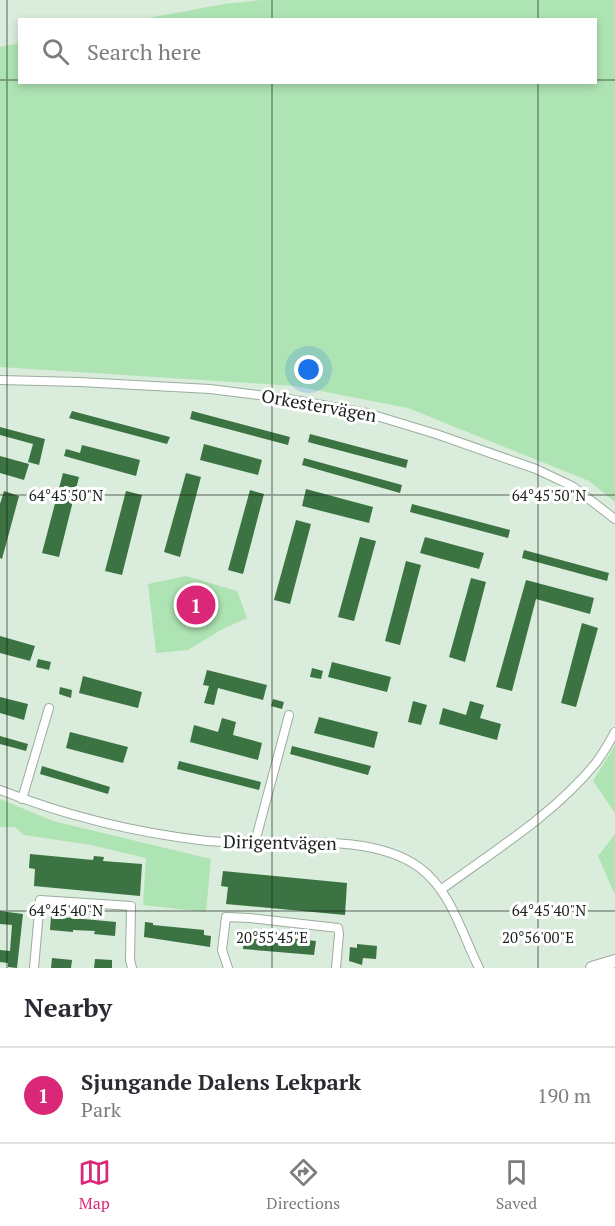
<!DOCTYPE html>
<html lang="en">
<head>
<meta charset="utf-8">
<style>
  :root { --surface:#fff; --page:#f7f7f7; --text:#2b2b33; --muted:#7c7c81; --line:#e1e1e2; --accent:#db2777 }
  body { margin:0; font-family:"PT Serif",serif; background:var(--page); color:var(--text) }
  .you { position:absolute; left:309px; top:370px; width:21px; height:21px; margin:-15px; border:4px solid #fff; border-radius:50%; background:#1a73e8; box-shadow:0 0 0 9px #1a73e833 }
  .badge { display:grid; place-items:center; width:39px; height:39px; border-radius:50%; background:var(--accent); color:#fff; font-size:20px; font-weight:700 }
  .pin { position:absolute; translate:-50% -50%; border:3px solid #fff; box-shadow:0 2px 6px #0006 }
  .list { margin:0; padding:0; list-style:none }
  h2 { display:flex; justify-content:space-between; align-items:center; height:78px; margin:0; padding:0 24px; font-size:26px }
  h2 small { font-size:20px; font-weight:400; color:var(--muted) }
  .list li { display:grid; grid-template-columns:39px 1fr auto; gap:18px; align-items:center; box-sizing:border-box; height:96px; padding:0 24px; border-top:2px solid var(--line) }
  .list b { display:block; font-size:22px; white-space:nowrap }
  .list p { margin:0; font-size:20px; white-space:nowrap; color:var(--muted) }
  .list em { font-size:20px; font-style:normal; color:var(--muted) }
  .icon { flex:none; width:33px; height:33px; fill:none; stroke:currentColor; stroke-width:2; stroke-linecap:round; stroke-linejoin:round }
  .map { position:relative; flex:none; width:615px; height:968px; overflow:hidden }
  .search { position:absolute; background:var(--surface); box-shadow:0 3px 9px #0003; left:18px; right:18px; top:18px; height:66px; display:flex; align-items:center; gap:15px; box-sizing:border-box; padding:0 21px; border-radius:0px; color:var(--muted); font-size:22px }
  .sheet { height:174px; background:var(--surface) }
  nav { display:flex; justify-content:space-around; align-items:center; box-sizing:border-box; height:84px; border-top:2px solid var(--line); background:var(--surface); font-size:16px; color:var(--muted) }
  nav a { display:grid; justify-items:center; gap:3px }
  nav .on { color:var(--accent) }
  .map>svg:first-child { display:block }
  .green { fill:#aee4b3 }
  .building { fill:#3b7342 }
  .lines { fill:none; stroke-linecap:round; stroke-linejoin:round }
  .minor-casing { stroke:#9cad9d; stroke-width:10 }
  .secondary-casing { stroke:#9cad9d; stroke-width:14 }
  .minor { stroke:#fff; stroke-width:8 }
  .secondary { stroke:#fff; stroke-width:12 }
  .ticks { fill:none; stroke:#1a201a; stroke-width:1.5; stroke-opacity:0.45 }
  .labels { text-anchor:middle; stroke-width:6; stroke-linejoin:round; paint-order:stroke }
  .street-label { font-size:18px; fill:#1a201a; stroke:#fff }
  .ticks-label { font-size:15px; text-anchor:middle; fill:#1a201a; stroke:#fff; stroke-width:6; stroke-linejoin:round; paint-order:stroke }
</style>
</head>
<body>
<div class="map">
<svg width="615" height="968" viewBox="0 0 615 968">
  <rect width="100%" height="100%" fill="#daecdb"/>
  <path class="green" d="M262 0H615V502L589 481 408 408 295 386 0 367V47L19 43 20 82H596V20L143 19 224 4Z
    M186 576 237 591 247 618 221 630 188 650 156 653 148 584Z
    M615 745V813L593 781Z
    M0 799 53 821 211 859 206 912 143 905 146 858 91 845 24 835 15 827H0Z
    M615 834V895L598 856Z"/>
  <path class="building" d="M72 411 170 437 167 444 69 418Z
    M192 411 290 437 288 445 190 419Z
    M0 427 45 439 39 465 28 462 33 444 0 435Z
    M310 434 408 460 406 468 308 442Z
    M204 444 262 460 258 475 200 460Z
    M82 445 140 460 136 476 64 456 66 449 80 453Z
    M0 456 29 464 24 480 0 473Z
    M304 458 402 485 400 493 302 465Z
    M63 473 79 477 59 557 42 553Z
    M186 473 201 477 180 557 164 552Z
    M306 489 373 507 369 523 302 506Z
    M250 490 264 494 243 574 228 570Z
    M4 491 19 496 2 559 0 558V504Z
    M126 491 142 495 122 575 105 571Z
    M412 504 510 530 508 538 410 512Z
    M296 520 311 524 290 604 274 600Z
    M360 537 376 541 354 621 338 617Z
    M425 537 484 553 479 569 420 553Z
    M524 550 609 573 607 581 522 558Z
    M406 561 421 565 400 645 385 641Z
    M471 578 486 582 465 662 449 657Z
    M526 580 594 598 590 614 536 599 512 691 496 687Z
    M582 623 598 628 576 707 561 703Z
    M0 636 35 646 30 661 0 653Z
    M38 659 51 662 49 670 36 667Z
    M332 662 391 677 387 692 328 677Z
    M312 668 323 671 321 679 310 677Z
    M207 670 267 685 263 700 218 688 214 705 204 703 209 686 203 685Z
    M83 676 142 692 138 708 79 693Z
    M60 687 72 690 71 698 59 694Z
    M0 697 28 704 24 720 0 713Z
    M273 699 284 702 282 709 271 706Z
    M413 701 427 705 421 725 408 722Z
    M470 701 484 705 480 718 501 724 497 740 439 724 443 708 466 715Z
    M319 717 378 732 374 748 314 733Z
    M222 718 236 722 233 735 262 743 258 760 190 742 194 725 218 732Z
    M70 732 128 747 123 763 66 748Z
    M0 736 28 744 26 751 0 744Z
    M292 746 371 766 368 775 290 754Z
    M179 761 261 782 259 790 177 769Z
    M42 766 110 787 108 794 40 774Z
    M30 854 93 860 94 856 104 857 103 861 142 864 140 896 34 886 35 869 29 868Z
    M223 871 347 883 345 915 226 904 228 887 221 886Z
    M0 911 23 914 17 968 8 967V963L0 962V950L10 951 12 925 0 924Z
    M51 916 116 922 115 936 94 934 95 931 73 930V932L50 930Z
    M145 922 153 923V925L204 930V935L211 936 210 947 144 937Z
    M244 933 316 941 314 955 243 949Z
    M357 944 377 946 376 959 363 958 362 965 349 961 350 947 357 948Z
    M52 958 72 960 71 968H51Z
    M95 959 112 960V968H94Z"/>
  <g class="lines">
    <g class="minor-casing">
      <path id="minor" d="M0 380 80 382 210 389 283 398 367 413 436 434 536 469 572 486 615 519
        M0 790C66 816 136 833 207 841 269 847 369 829 420 868 451 891 462 934 479 968
        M22 799 49 708
        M255 842 289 715
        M442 889C494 851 554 814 595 764 603 754 609 743 615 732
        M34 968 40 900 131 906 130 960 132 968
        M228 968 222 950 226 917 250 918 338 928 339 934 336 968"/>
    </g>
    <g class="secondary-casing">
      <path id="secondary" d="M592 968 615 961"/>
    </g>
    <use href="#minor" class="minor"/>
    <use href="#secondary" class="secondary"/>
  </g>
  <path class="ticks" d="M7 0V968M272 0V20M538 0V20M0 80H20M596 80H615M272 82V968M538 82V968M0 495H615M0 911H615"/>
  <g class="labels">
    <g class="street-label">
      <text transform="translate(319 406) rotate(10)" y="6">Orkestervägen</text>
      <text transform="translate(280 843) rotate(1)" y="6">Dirigentvägen</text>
    </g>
  </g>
  <g class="ticks-label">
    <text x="66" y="501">64°45'50"N</text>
    <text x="549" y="501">64°45'50"N</text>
    <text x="66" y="916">64°45'40"N</text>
    <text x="549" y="916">64°45'40"N</text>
    <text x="272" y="943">20°55'45"E</text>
    <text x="538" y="943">20°56'00"E</text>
  </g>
</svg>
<div class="you"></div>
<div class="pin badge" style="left:196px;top:605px">1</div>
<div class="search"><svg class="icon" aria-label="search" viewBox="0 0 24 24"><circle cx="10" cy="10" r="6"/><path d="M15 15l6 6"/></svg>Search here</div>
</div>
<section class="sheet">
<h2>Nearby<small></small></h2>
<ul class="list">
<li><span class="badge">1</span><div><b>Sjungande Dalens Lekpark</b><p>Park</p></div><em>190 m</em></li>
</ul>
</section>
<nav>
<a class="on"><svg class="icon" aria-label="map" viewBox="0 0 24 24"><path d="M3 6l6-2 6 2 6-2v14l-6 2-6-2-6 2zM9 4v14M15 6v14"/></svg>Map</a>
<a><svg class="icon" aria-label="directions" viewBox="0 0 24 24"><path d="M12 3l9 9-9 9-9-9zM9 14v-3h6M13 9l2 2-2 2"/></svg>Directions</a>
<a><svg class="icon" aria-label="saved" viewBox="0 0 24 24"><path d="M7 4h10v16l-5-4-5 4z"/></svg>Saved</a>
</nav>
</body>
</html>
